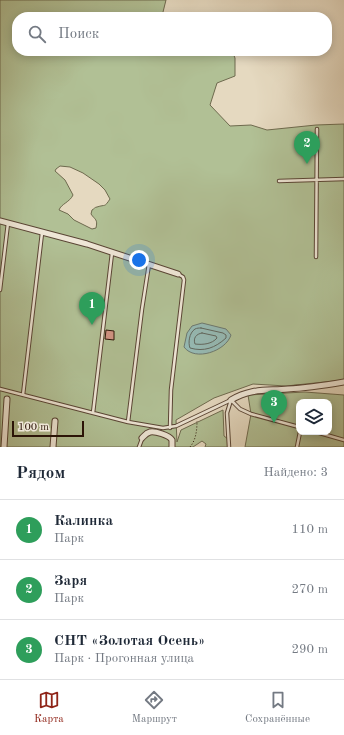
<!DOCTYPE html>
<html lang="ru">
<head>
<meta charset="utf-8">
<style>
  :root { --surface:#fff; --page:#f2f2f3; --text:#1f2937; --muted:#747a83; --line:#e0e1e3; --accent:#8f2418 }
  body { margin:0; font-family:"Old Standard TT",serif; background:var(--page); color:var(--text) }
  .controls { position:absolute; right:12px; bottom:12px; display:grid; overflow:hidden; border-radius:8px; box-shadow:0 2px 10px #0003 }
  .controls button { width:36px; height:36px; display:grid; place-items:center; padding:0; border:0; border-bottom:1px solid var(--line); background:var(--surface); color:var(--text); font:20px sans-serif }
  .scale { position:absolute; left:12px; bottom:10px; width:72px; box-sizing:border-box; padding-left:4px; border:2px solid #2c1407; border-top:0; font-size:11px; line-height:14px; white-space:nowrap; color:#2c1407; -webkit-text-stroke:3px #eee6d6; paint-order:stroke }
  .you { position:absolute; left:139px; top:260px; width:14px; height:14px; margin:-10px; border:3px solid #fff; border-radius:50%; background:#1a73e8; box-shadow:0 0 0 6px #1a73e833 }
  .badge { display:grid; place-items:center; width:26px; height:26px; border-radius:50%; background:var(--accent); color:#fff; font-size:13px; font-weight:700 }
  .pin { position:absolute; translate:-50% -33px; filter:drop-shadow(0 1px 2px #0008) }
  .pin::after { content:''; position:absolute; top:21px; width:14px; height:12px; background:inherit; clip-path:polygon(0 0,100% 0,50% 100%) }
  .list { margin:0; padding:0; list-style:none }
  h2 { display:flex; justify-content:space-between; align-items:center; height:52px; margin:0; padding:0 16px; font-size:17px }
  h2 small { font-size:13px; font-weight:400; color:var(--muted) }
  .list li { display:grid; grid-template-columns:26px 1fr auto; gap:12px; align-items:center; box-sizing:border-box; height:60px; padding:0 16px; border-top:1px solid var(--line) }
  .list b { display:block; font-size:15px; white-space:nowrap }
  .list p { margin:0; font-size:13px; white-space:nowrap; color:var(--muted) }
  .list em { font-size:13px; font-style:normal; color:var(--muted) }
  .icon { flex:none; width:22px; height:22px; fill:none; stroke:currentColor; stroke-width:2; stroke-linecap:round; stroke-linejoin:round }
  .map { position:relative; flex:none; width:344px; height:447px; overflow:hidden }
  .search { position:absolute; background:var(--surface); box-shadow:0 2px 10px #0003; left:12px; right:12px; top:12px; height:44px; display:flex; align-items:center; gap:10px; box-sizing:border-box; padding:0 14px; border-radius:16px; color:var(--muted); font-size:15px }
  .sheet { height:232px; background:var(--surface) }
  nav { display:flex; justify-content:space-around; align-items:center; box-sizing:border-box; height:56px; border-top:1px solid var(--line); background:var(--surface); font-size:11px; color:var(--muted) }
  nav a { display:grid; justify-items:center; gap:2px }
  nav .on { color:var(--accent) }
  .map>svg:first-child { display:block }
  .green { fill:#b1c095; stroke:#6e6a4e; fill-rule:evenodd }
  .water { fill:#96bab4; stroke:#6c786f }
  .lines { fill:none; stroke-linecap:round; stroke-linejoin:round }
  .shore { stroke:#61675e; stroke-width:1 }
  .building { fill:#d49586; stroke:#2c1407 }
  .service-casing { stroke:#5a4535; stroke-width:4.5 }
  .minor-casing { stroke:#5a4535; stroke-width:7 }
  .path { stroke:#2c1407; stroke-width:1; stroke-dasharray:1 2; stroke-linecap:butt }
  .service { stroke:#eee6d6; stroke-width:2.5 }
  .minor { stroke:#eee6d6; stroke-width:5 }
</style>
</head>
<body>
<div class="map">
<svg width="344" height="447" viewBox="0 0 344 447">
  <rect width="100%" height="100%" fill="#e5d9c0"/>
  <filter id="stains"><feTurbulence type="fractalNoise" baseFrequency=".005" numOctaves="4"/><feColorMatrix values="0 0 0 0 .2 0 0 0 0 .09 0 0 0 0 .02 0 0 0 .5 -.17"/></filter>
  <radialGradient id="worn" r=".72"><stop offset=".6" stop-color="#630" stop-opacity="0"/><stop offset="1" stop-color="#630" stop-opacity=".3"/></radialGradient>
  <path class="green" d="M0 0H166L163 12 160 17H17V51H232L235 58V76L217 83 210 105 230 126 251 125 267 130 316 125 344 124V380L286 386 253 384 214 398 176 420 177 442 181 430 223 410 224 436 228 439 229 447H205L206 444 202 441 193 447H0ZM60 166 70 167 83 173 99 184 105 190 110 199C104 208 106 204 97 207 95 207 94 209 92 210L91 214C95 220 98 219 96 228L92 229 74 220 68 214 59 210C61 204 70 202 73 195L65 180 55 171 56 169Z
    M305 392 344 395V447H245L251 414 248 395ZM299 402H329V432H299Z"/>
  <path class="water" d="M202 323 226 329 231 335C226 351 195 362 184 347L187 333 192 326Z"/>
  <g class="lines">
    <path class="shore" d="M201 328 223 333 226 335V338C215 348 204 352 190 348 188 343 189 333 195 329 197 328 199 328 201 328Z
      M202 333 216 336 217 338C212 344 203 345 195 344 193 338 196 334 202 333Z"/>
  </g>
  <path class="building" d="M305 136H313V143H305Z
    M106 330 114 331V340L105 339Z"/>
  <g class="lines">
    <g class="service-casing">
      <path id="service" d="M279 181 344 179
        M316 257 317 129
        M0 290 8 223
        M0 389 128 422 163 428 176 426 231 400
        M23 395 42 233
        M232 401 240 409 251 414 299 427
        M93 413 112 253
        M128 422 142 309 149 264
        M170 428 171 390 184 280 183 277 178 274
        M316 432 344 440
        M139 447 142 439
        M229 447 227 413 231 400
        M297 447 300 432"/>
    </g>
    <g class="minor-casing">
      <path id="minor" d="M0 221 87 244 178 274
        M231 400C251 388 266 391 288 389 307 388 326 385 344 382
        M142 438C144 436 146 433 150 432 155 431 169 435 172 440 172 442 172 445 172 447
        M4 447 7 399
        M53 447 55 421"/>
    </g>
    <path class="path" d="M190 447C196 440 197 430 197 421"/>
    <use href="#service" class="service"/>
    <use href="#minor" class="minor"/>
  </g>
  <rect width="100%" height="100%" filter="url(#stains)"/>
  <rect width="100%" height="100%" fill="url(#worn)"/>
</svg>
<div class="controls">
<button><svg class="icon" aria-label="layers" viewBox="0 0 24 24"><path d="M12 4l9 5-9 5-9-5zM3 14l9 5 9-5"/></svg></button>
</div>
<div class="scale">100 m</div>
<div class="you"></div>
<div class="pin badge" style="left:92px;top:325px;background:#2e9e5b">1</div>
<div class="pin badge" style="left:307px;top:164px;background:#2e9e5b">2</div>
<div class="pin badge" style="left:274px;top:423px;background:#2e9e5b">3</div>
<div class="search"><svg class="icon" aria-label="search" viewBox="0 0 24 24"><circle cx="10" cy="10" r="6"/><path d="M15 15l6 6"/></svg>Поиск</div>
</div>
<section class="sheet">
<h2>Рядом<small>Найдено: 3</small></h2>
<ul class="list">
<li><span class="badge" style="background:#2e9e5b">1</span><div><b>Калинка</b><p>Парк</p></div><em>110 m</em></li>
<li><span class="badge" style="background:#2e9e5b">2</span><div><b>Заря</b><p>Парк</p></div><em>270 m</em></li>
<li><span class="badge" style="background:#2e9e5b">3</span><div><b>СНТ «Золотая Осень»</b><p>Парк · Прогонная улица</p></div><em>290 m</em></li>
</ul>
</section>
<nav>
<a class="on"><svg class="icon" aria-label="map" viewBox="0 0 24 24"><path d="M3 6l6-2 6 2 6-2v14l-6 2-6-2-6 2zM9 4v14M15 6v14"/></svg>Карта</a>
<a><svg class="icon" aria-label="directions" viewBox="0 0 24 24"><path d="M12 3l9 9-9 9-9-9zM9 14v-3h6M13 9l2 2-2 2"/></svg>Маршрут</a>
<a><svg class="icon" aria-label="saved" viewBox="0 0 24 24"><path d="M7 4h10v16l-5-4-5 4z"/></svg>Сохранённые</a>
</nav>
</body>
</html>
